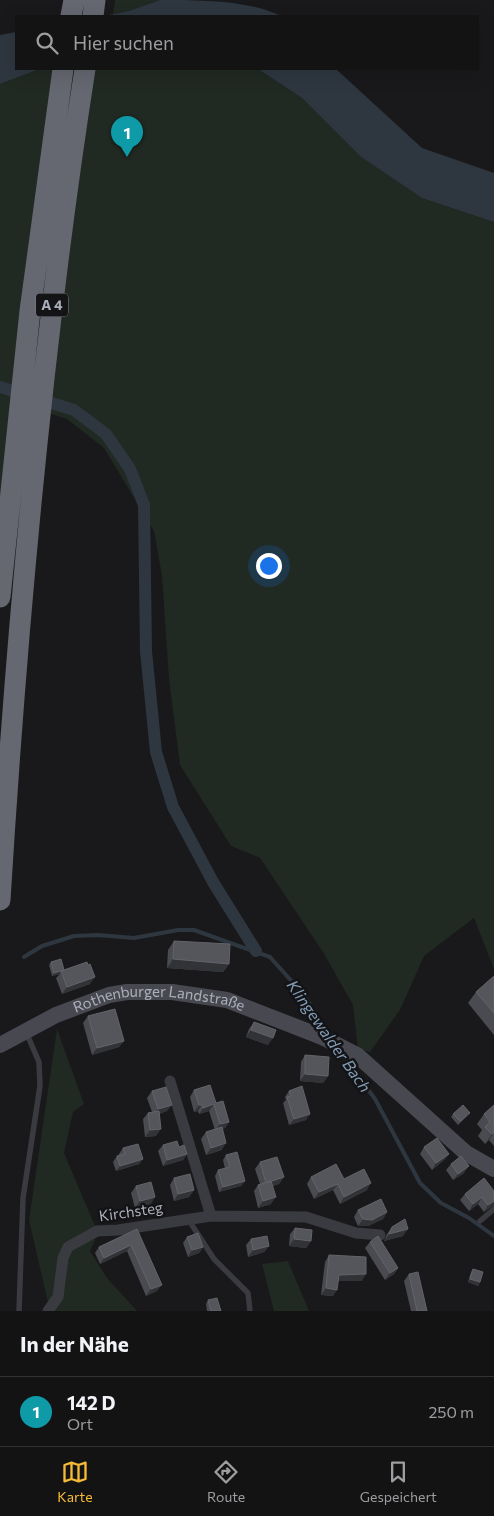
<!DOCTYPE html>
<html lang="de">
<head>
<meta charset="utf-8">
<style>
  :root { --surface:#131314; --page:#1c1c1d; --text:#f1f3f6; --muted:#9d9ea0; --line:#323234; --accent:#f6bb36 }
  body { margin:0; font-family:Commissioner,sans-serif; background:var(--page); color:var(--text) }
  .you { position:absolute; left:268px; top:565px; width:18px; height:18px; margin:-12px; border:4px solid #fff; border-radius:50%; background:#1a73e8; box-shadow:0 0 0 8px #1a73e833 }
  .badge { display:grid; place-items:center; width:32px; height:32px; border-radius:50%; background:var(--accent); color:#fff; font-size:16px; font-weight:700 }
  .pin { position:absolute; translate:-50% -41px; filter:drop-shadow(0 1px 2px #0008) }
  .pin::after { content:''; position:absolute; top:26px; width:18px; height:15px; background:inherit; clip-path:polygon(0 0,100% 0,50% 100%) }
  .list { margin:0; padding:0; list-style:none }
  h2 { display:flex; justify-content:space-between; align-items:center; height:65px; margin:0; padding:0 20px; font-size:21px }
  h2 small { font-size:16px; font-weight:400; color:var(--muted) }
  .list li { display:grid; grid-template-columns:32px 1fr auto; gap:15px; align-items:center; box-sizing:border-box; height:70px; padding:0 20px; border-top:1px solid var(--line) }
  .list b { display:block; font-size:19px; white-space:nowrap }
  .list p { margin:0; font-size:16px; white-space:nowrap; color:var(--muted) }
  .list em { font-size:16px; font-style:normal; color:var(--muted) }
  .icon { flex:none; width:28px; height:28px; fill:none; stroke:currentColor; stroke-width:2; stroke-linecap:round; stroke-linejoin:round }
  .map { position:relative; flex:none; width:494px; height:1311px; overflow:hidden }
  .search { position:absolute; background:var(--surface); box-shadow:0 5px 20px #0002; left:15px; right:15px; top:15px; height:55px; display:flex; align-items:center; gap:12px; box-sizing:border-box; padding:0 18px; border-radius:0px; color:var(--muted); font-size:19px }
  .sheet { height:135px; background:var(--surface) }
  nav { display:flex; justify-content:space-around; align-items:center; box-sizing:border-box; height:70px; border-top:1px solid var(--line); background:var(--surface); font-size:14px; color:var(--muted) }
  nav a { display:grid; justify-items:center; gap:2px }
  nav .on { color:var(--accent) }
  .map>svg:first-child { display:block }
  .green { fill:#202922 }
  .water { fill:#2e3740 }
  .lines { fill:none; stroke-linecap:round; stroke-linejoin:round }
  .stream { stroke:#2e3740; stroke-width:4 }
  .canal { stroke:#2e3740; stroke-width:12 }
  .lane { stroke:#3a3b40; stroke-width:5.5 }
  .street { stroke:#3a3b40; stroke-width:11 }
  .secondary { stroke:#484950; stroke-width:16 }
  .highway { stroke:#666871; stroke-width:21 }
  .wall { fill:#4a4b50 }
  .shaded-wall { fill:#323336 }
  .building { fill:#55565c; stroke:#62646a }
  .labels { text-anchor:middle; stroke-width:5; stroke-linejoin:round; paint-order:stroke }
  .shield { fill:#141416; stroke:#7e808a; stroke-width:1 }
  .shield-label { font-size:14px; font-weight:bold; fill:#abafbb }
  .street-label { font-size:15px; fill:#abafbb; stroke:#141416 }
  .water-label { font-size:16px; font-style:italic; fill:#829cb6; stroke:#141416 }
</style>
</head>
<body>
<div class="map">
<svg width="494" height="1311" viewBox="0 0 494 1311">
  <rect width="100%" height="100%" fill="#19191b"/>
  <path class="green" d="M115 0H160L129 11 113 14Z
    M62 69 0 501V84L37 70Z
    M86 69H258L302 98 361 157 422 198 494 222V969L474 918 424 956 400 1010 370 1052 358 1049 353 1005 323 952 260 858 231 846 180 765 169 679 162 576 154 531 104 448 67 419 39 410Z
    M57 1029 84 1104 73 1112 64 1153 98 1233 90 1251 107 1278 137 1311H50L29 1220Z
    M288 1261 309 1311H274L262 1264Z"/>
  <path class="water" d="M160 0C199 0 248 0 281 16H103L129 11Z
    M16 32V69H48L37 70 0 84V35Z
    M258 69H336L422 148 494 173V222L422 198 361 157 302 98Z"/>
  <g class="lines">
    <path class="stream" d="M24 957 42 946 74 936 98 935 134 938 178 930H194L270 957 304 995 328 1033
      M342 1054 375 1099 420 1183 441 1203 469 1218 494 1236"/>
    <path class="canal" d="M0 387 74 410 106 434 130 469 144 505 146 651 156 752 173 807 213 882 256 951"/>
    <path class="lane" d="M188 1219 214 1259 248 1293 250 1311
      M480 1221 494 1209
      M19 1311 23 1198 40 1086 39 1062 26 1032"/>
    <path class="street" d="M170 1081 211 1216
      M48 1311 58 1297 63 1258 68 1247 97 1231 118 1230 211 1216 306 1217 356 1233 380 1235"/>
    <path class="secondary" id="s1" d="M0 1045 56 1015 109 995 127 992H172L227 1000 322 1037 357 1055 466 1153 494 1169"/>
    <path class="highway" d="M71 16 74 0
      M93 16 95 0
      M0 597 30 311 63 69
      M0 900C17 622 42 344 85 69"/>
  </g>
  <path class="wall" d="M174 941 229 964 223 972 167 968 168 950Z
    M51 962 63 971 90 984 62 994 56 978 60 974 52 976 49 965Z
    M494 976V1035L468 1003 476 992Z
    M88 1016 124 1041 119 1047 92 1055 83 1023Z
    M254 1022 268 1045 246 1037 249 1029Z
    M305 1055 328 1076 323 1083 300 1081 301 1062Z
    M194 1090 216 1103 229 1122 225 1128 222 1129V1150L206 1155 201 1139 206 1132 215 1130 209 1111 199 1114 198 1111 194 1112 190 1097Z
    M152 1091 167 1111 159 1114 156 1136 145 1137 143 1119 148 1113 152 1112 147 1098Z
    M289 1091 306 1120 289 1125 283 1103 286 1100 285 1097Z
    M494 1105V1146L489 1140 485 1144 478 1136 482 1130 477 1124 484 1114Z
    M453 1114 467 1116 458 1125 451 1117Z
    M163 1145 179 1147 187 1154 183 1160 163 1166 158 1151Z
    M424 1147 449 1154 444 1160 432 1170 420 1154Z
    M123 1148 143 1159 139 1164 116 1171 113 1162 117 1156 119 1155V1154Z
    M226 1155 245 1181 241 1186 219 1192 215 1176 218 1170 225 1169 223 1160Z
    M260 1162 284 1177 279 1184 273 1186 271 1204 258 1208 254 1191 258 1185 260 1184 255 1169Z
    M451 1164 464 1173 453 1180 446 1170Z
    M311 1177 344 1179 367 1190 340 1204 333 1190 314 1199 307 1184Z
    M174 1178 194 1190 189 1197 174 1201 170 1185Z
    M136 1186 151 1204 135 1208 131 1193Z
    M494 1191V1205L484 1212 478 1204 469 1211 460 1200 465 1194Z
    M358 1210 387 1212 383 1219 368 1226H358L354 1217Z
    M392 1227 403 1236 384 1241 387 1234Z
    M295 1228 311 1241 306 1248 289 1246 290 1234Z
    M137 1229 157 1291 146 1296 127 1251 100 1264 95 1253 99 1247Z
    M187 1237 203 1247 199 1253 188 1257 183 1243Z
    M251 1239 269 1246 264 1252 248 1257 246 1245Z
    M370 1242 398 1268 394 1274 385 1280 365 1248Z
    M329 1255 362 1281H338L333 1296 321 1295 325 1262Z
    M473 1269 480 1282 478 1286 468 1282 471 1272Z
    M409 1274 427 1311H411L404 1281Z
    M208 1300 221 1311H207L206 1304Z"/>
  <path class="shaded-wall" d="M173 959 229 964 223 972 167 968Z
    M64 970 62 973 61 971 60 974 52 976 54 973Z
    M95 977 90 984 62 994 67 987Z
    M251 1030 273 1038 268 1045 246 1037Z
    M124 1041 119 1047 92 1055 97 1048Z
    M305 1074 328 1076 323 1083 300 1081Z
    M214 1104 209 1111 199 1114 203 1108Z
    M172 1105 167 1111 154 1116 158 1109Z
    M199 1105H202L198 1111 194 1112Z
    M310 1114 306 1120 289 1125 294 1119Z
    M229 1122 225 1128 215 1131 220 1124Z
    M161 1129 156 1136 145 1137 150 1130Z
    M494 1132 489 1140 485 1144 492 1134Z
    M226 1143 222 1150 206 1155 211 1148Z
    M187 1154 183 1160 163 1166 167 1160Z
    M449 1154 444 1160 432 1170 436 1163Z
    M143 1159 139 1164 116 1171 120 1166Z
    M469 1166 464 1173 453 1180 458 1174Z
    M284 1177 279 1184 261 1189 266 1183Z
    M245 1181 241 1186 219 1192 223 1187Z
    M371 1183 367 1190 340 1204 344 1197Z
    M338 1184 333 1190 314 1199 319 1192Z
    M194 1190 189 1197 174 1201 178 1194Z
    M155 1197 151 1204 135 1208 140 1201Z
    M276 1197 271 1204 258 1208 263 1201Z
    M482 1197 478 1204 469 1211 473 1204Z
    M494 1201V1205L484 1212 488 1205Z
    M387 1212 383 1219 368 1226H358L363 1219Z
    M408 1229 403 1236 384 1241 389 1234Z
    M294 1239 311 1241 306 1248 289 1246Z
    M131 1245 127 1251 100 1264 104 1258Z
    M269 1246 264 1252 248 1257 253 1250Z
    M203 1247 199 1253 188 1257 192 1250Z
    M398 1268 394 1274 385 1280 390 1273Z
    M366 1274 362 1281H334L339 1275Z
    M470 1279 480 1282 478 1286 468 1282Z
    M162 1285 157 1291 146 1296 151 1289Z
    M326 1288 337 1290 333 1296 321 1295Z"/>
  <path class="building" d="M174 941 230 944 229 964 173 959Z
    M61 959 64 970 54 973 51 962Z
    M87 962 88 965 90 964 95 977 67 987 61 971Z
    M494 976V1013L476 992Z
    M115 1009 124 1041 97 1048 88 1016Z
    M254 1022 276 1030 273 1038 251 1030Z
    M305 1055 329 1057 328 1076 305 1074Z
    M210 1085 216 1103 223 1101 229 1122 220 1124 214 1104 203 1108 202 1105H199L194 1090Z
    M302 1086 310 1114 294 1119 287 1097 291 1096 289 1091Z
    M166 1087 172 1105 158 1109 152 1091Z
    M463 1105 470 1113 460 1121 453 1114Z
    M494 1105V1132L492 1134 485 1127 490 1122 484 1114Z
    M159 1111 161 1129 150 1130 148 1113Z
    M222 1127 226 1143 211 1148 206 1132Z
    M437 1138 449 1154 436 1163 424 1147Z
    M177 1141 179 1147 184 1145 187 1154 167 1160 163 1145Z
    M138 1144 143 1159 120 1166 117 1156 125 1154 123 1148Z
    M237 1152 245 1181 223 1187 218 1170 230 1167 226 1155Z
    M461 1156 469 1166 458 1174 451 1164Z
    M277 1157 284 1177 266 1183 260 1162Z
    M336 1164 344 1179 364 1169 371 1183 344 1197 338 1184 319 1192 311 1177Z
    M190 1174 194 1190 178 1194 174 1178Z
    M484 1178 494 1191V1201L488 1205 482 1197 473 1204 465 1194Z
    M271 1181 276 1197 263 1201 258 1185Z
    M151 1182 155 1197 140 1201 136 1186Z
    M381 1199 387 1212 372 1220 363 1219 358 1210Z
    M405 1219 408 1229 389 1234 392 1227Z
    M295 1228 312 1230 311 1241 294 1239Z
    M137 1229 162 1285 151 1289 131 1245 104 1258 99 1247Z
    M198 1233 203 1247 192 1250 187 1237Z
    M267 1236 269 1246 253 1250 251 1239Z
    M378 1236 398 1268 390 1273 370 1242Z
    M329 1255 366 1257V1274L339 1275 337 1290 326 1288Z
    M473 1269 483 1272 480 1282 470 1279Z
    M418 1272 427 1311H417L409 1274Z
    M217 1298 221 1311H211L208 1300Z"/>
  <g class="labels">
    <rect class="shield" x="36" y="293.5" width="32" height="23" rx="4"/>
    <g class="shield-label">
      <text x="52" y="310">A 4</text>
    </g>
    <g class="street-label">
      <text dy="5" stroke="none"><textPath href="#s1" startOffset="170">Rothenburger Landstraße</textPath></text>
      <text transform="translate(131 1212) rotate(-8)" y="5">Kirchsteg</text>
    </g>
    <g class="water-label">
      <text transform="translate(329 1036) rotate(55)" y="6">Klingewalder Bach</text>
    </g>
  </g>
</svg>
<div class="you"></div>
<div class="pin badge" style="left:127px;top:157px;background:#0f9aa8">1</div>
<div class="search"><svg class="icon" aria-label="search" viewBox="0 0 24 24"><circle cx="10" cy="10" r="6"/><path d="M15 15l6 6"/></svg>Hier suchen</div>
</div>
<section class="sheet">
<h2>In der Nähe<small></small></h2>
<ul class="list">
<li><span class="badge" style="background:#0f9aa8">1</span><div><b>142 D</b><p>Ort</p></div><em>250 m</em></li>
</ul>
</section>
<nav>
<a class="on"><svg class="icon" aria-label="map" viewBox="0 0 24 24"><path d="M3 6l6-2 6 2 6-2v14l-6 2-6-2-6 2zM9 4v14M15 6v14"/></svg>Karte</a>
<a><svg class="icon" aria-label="directions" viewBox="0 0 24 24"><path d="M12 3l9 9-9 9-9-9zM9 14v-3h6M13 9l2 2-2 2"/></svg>Route</a>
<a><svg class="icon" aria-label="saved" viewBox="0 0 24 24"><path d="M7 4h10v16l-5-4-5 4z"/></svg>Gespeichert</a>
</nav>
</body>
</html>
